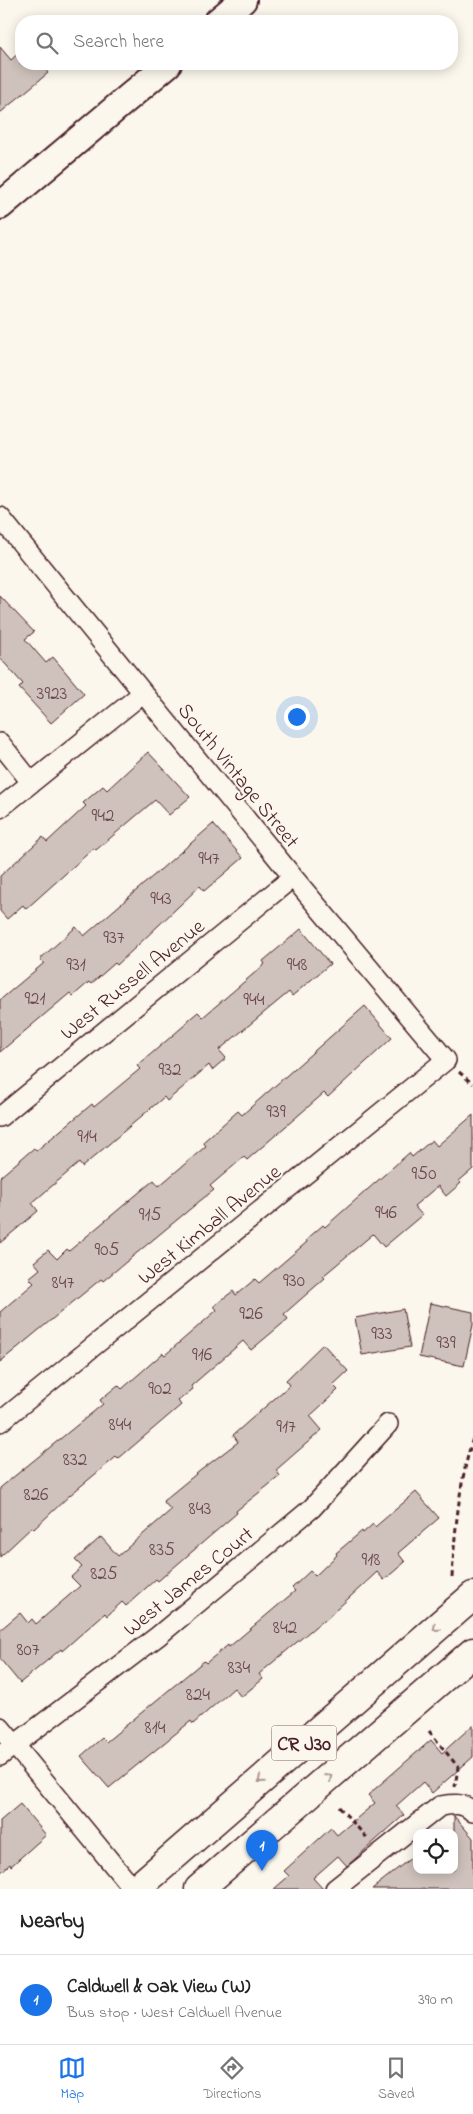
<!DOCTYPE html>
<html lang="en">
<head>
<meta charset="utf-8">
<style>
  :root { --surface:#fff; --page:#f2f2f2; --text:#222; --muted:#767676; --line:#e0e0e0; --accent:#1a73e8 }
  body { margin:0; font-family:"Indie Flower",sans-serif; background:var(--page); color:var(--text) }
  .controls { position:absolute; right:15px; bottom:15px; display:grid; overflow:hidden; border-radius:10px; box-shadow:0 2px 12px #0003 }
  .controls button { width:45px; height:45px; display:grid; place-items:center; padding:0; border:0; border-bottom:1px solid var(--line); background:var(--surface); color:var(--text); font:25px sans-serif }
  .you { position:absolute; left:296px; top:716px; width:18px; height:18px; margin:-12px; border:4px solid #fff; border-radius:50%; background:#1a73e8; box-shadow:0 0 0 8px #1a73e833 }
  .badge { display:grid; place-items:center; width:32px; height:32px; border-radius:50%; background:var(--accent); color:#fff; font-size:16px; font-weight:700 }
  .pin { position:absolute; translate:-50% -41px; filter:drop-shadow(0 1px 2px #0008) }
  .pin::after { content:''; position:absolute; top:26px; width:18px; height:15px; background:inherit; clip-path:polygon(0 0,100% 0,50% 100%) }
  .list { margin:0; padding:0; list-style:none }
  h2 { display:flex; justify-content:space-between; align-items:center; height:65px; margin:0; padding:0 20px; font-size:21px }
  h2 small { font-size:16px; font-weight:400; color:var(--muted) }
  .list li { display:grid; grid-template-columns:32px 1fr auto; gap:15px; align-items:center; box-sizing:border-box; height:90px; padding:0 20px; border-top:1px solid var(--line) }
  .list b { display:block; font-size:19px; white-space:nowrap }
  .list p { margin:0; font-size:16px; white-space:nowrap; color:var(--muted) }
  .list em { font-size:16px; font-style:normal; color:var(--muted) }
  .icon { flex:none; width:28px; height:28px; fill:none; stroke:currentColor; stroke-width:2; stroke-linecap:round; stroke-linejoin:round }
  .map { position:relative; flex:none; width:473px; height:1889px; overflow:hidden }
  .search { position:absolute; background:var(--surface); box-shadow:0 2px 12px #0003; left:15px; right:15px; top:15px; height:55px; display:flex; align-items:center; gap:12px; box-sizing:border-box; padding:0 18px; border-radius:20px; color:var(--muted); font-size:19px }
  .sheet { height:155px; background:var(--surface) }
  nav { display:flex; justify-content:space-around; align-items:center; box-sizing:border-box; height:70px; border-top:1px solid var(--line); background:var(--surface); font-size:14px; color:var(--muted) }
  nav a { display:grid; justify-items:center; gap:2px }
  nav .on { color:var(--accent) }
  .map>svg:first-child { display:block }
  .building { fill:#cfc2bc; stroke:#4a1f2b }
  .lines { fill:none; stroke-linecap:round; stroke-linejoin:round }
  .street-casing { stroke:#4a1f2b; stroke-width:22 }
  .secondary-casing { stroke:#4a1f2b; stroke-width:30 }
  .primary-casing { stroke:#4a1f2b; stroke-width:31 }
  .path { stroke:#4a1f2b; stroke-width:3; stroke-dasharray:5 4; stroke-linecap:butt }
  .street { stroke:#fbf7ec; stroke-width:19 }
  .secondary { stroke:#fbf7ec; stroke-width:26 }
  .primary { stroke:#fbf7ec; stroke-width:28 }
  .oneway { stroke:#ab9695 }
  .labels { text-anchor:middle; stroke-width:4; stroke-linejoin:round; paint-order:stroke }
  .number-label { font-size:19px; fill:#6b484f }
  .shield { fill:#fbf7ec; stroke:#7f6065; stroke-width:1 }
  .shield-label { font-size:20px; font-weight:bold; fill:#4a1f2b }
  .street-label { font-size:21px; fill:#4a1f2b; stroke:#fbf7ec }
</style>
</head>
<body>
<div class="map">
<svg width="473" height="1889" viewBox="0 0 473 1889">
  <rect width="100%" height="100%" fill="#fbf7ec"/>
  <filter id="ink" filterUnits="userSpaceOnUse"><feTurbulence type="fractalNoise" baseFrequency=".02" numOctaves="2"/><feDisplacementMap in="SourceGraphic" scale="10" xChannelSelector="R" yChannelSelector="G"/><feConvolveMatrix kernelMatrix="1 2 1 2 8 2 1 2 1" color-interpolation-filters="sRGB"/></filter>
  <g filter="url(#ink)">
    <path class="building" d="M0 47 11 60 21 51V64H41L48 73 0 113Z
      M0 596 34 632 25 639 46 663 53 657 84 694 51 723 19 688 23 684 0 658Z
      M148 752 190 797 169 815 155 800 96 850 94 848 26 909 23 905 7 919 0 911V876L43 837 47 842 86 806 83 803 103 786 107 790Z
      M213 824 243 858 204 891 200 886 117 965 115 963 91 984 89 982 73 996 70 993 0 1052V1000L44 963 40 959 76 927 84 936Z
      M301 929 330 964 292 996 289 992 219 1050 226 1058 212 1070 209 1065 167 1101 164 1097 82 1167 79 1163 32 1203 38 1211 0 1243V1177L34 1148 36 1151 92 1104 94 1107 140 1069 137 1066 187 1023 186 1022 198 1012 203 1017 265 964 263 961Z
      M365 1006 392 1038 328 1097 324 1093 247 1160 244 1157 210 1186 214 1190 201 1200 103 1281 101 1279 0 1362V1312L34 1283 29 1278 40 1269 34 1262 48 1250 57 1259 67 1249 69 1251 154 1180 159 1186 206 1146 203 1142 238 1111 242 1115Z
      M473 1115V1169L459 1181 461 1183 446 1196 438 1186 414 1206 422 1215 384 1247 373 1234 323 1276 325 1278 284 1314 288 1319 251 1350 243 1341 191 1386 193 1389 178 1401 181 1405 118 1459 116 1457 70 1495 34 1529 32 1527 0 1557V1488L103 1404 100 1400 118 1385 122 1389 163 1353 165 1355 217 1310 214 1306 233 1291 236 1295 255 1279 259 1283 307 1242 306 1240 323 1225 325 1227 409 1153 412 1157 432 1140 437 1146Z
      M430 1303 473 1312V1325L464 1366 419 1357Z
      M403 1309 410 1347 362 1355 355 1318Z
      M323 1344 348 1371 333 1385 338 1390 310 1416 322 1430 276 1470 280 1476 236 1511 237 1513 158 1581 156 1579 126 1606 122 1602 107 1616 105 1613 62 1651 61 1649 20 1683 0 1659V1630L20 1613 28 1623 32 1619 36 1624 80 1586 71 1577 82 1567 75 1560 101 1537 118 1556 171 1510 163 1501 201 1470 238 1442 233 1435 290 1385 286 1380Z
      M416 1492 439 1518 398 1553 405 1562 384 1580 377 1572 323 1622 322 1621 259 1674 263 1679 241 1697 234 1688 193 1724 191 1721 109 1788 81 1756 102 1738 106 1742 204 1661 206 1663 228 1645 229 1647 295 1591 292 1588 310 1571 315 1576 337 1555 336 1553 362 1531 363 1533 373 1524 375 1527Z
      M473 1725V1757L432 1793 423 1782 396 1806 404 1815 347 1866 338 1856 313 1878 323 1889H274L289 1876 284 1871 331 1828 337 1835 375 1803 368 1795 431 1740 442 1753Z
      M20 1804 46 1835 11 1866 10 1864 0 1873V1821Z
      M454 1816 473 1838V1889H372L417 1853V1870H454Z"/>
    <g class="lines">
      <g class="street-casing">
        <path id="street" d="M0 517 293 877 446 1060 0 1422
          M0 743 31 782
          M0 808 143 693
          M0 1117 293 877
          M0 1727 133 1889
          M0 1756 158 1636 312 1508 388 1424
          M335 1889 440 1806C453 1804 463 1802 473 1812"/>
      </g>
      <g class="secondary-casing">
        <path id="secondary" d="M218 21 243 0
          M0 206 168 64"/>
      </g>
      <g class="primary-casing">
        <path id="primary" d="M136 1889 473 1596
          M199 1889 473 1652"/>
      </g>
      <path class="path" d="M459 1072 473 1084
        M452 1577C455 1531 459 1482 473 1438
        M429 1731 458 1767 455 1787
        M339 1807 369 1840"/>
      <use href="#street" class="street"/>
      <use href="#secondary" class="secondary"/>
      <use href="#primary" class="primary"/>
    </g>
    <defs><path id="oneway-chevron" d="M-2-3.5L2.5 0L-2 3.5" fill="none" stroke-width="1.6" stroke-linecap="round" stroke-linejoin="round" transform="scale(1.25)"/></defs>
    <g class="oneway">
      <use href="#oneway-chevron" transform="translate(436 1628) rotate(139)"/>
      <use href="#oneway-chevron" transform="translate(329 1777) rotate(-41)"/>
      <use href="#oneway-chevron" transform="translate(261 1780) rotate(139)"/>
    </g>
  </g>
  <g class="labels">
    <g class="number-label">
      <text x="52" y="699">3923</text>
      <text x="103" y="821">942</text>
      <text x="209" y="864">947</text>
      <text x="161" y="904">943</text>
      <text x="114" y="943">937</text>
      <text x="76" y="970">931</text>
      <text x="297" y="970">948</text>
      <text x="35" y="1004">921</text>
      <text x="254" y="1005">944</text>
      <text x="170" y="1075">932</text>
      <text x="276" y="1117">939</text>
      <text x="87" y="1142">914</text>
      <text x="424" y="1179">950</text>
      <text x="386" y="1218">946</text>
      <text x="150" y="1220">915</text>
      <text x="107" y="1255">905</text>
      <text x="294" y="1286">930</text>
      <text x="63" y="1288">847</text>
      <text x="251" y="1319">926</text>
      <text x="382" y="1339">933</text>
      <text x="446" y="1348">939</text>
      <text x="202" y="1360">916</text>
      <text x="160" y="1394">902</text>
      <text x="120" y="1430">844</text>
      <text x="286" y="1432">917</text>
      <text x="75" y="1465">832</text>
      <text x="36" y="1500">826</text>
      <text x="200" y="1514">843</text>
      <text x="162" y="1555">835</text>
      <text x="371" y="1565">918</text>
      <text x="104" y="1579">825</text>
      <text x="285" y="1633">842</text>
      <text x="28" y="1655">807</text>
      <text x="239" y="1673">834</text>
      <text x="198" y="1700">824</text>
      <text x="155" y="1733">814</text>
    </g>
    <rect class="shield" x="271.5" y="1725.5" width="65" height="35" rx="4"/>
    <g class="shield-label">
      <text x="304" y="1750">CR J30</text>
    </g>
    <g class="street-label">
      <text transform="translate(239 775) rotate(51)" y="7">South Vintage Street</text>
      <text transform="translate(132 979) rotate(-39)" y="7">West Russell Avenue</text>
      <text transform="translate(209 1224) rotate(-39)" y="7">West Kimball Avenue</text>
      <text transform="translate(188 1581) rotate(-39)" y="7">West James Court</text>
    </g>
  </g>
</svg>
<div class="controls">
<button><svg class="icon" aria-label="locate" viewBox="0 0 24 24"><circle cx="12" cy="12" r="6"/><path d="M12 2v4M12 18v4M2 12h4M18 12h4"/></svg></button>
</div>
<div class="you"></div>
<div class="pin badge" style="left:262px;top:1871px">1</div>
<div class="search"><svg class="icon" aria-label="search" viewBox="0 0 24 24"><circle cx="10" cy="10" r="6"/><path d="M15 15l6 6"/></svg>Search here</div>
</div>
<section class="sheet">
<h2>Nearby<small></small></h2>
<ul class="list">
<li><span class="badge">1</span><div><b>Caldwell &amp; Oak View (W)</b><p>Bus stop · West Caldwell Avenue</p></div><em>390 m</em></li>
</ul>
</section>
<nav>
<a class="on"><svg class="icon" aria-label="map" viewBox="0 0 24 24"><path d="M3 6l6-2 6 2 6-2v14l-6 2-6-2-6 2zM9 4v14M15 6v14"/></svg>Map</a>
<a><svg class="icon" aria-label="directions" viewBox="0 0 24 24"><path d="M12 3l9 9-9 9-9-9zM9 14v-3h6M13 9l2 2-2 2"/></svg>Directions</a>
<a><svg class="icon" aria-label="saved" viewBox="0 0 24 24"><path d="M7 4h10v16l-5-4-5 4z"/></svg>Saved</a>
</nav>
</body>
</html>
